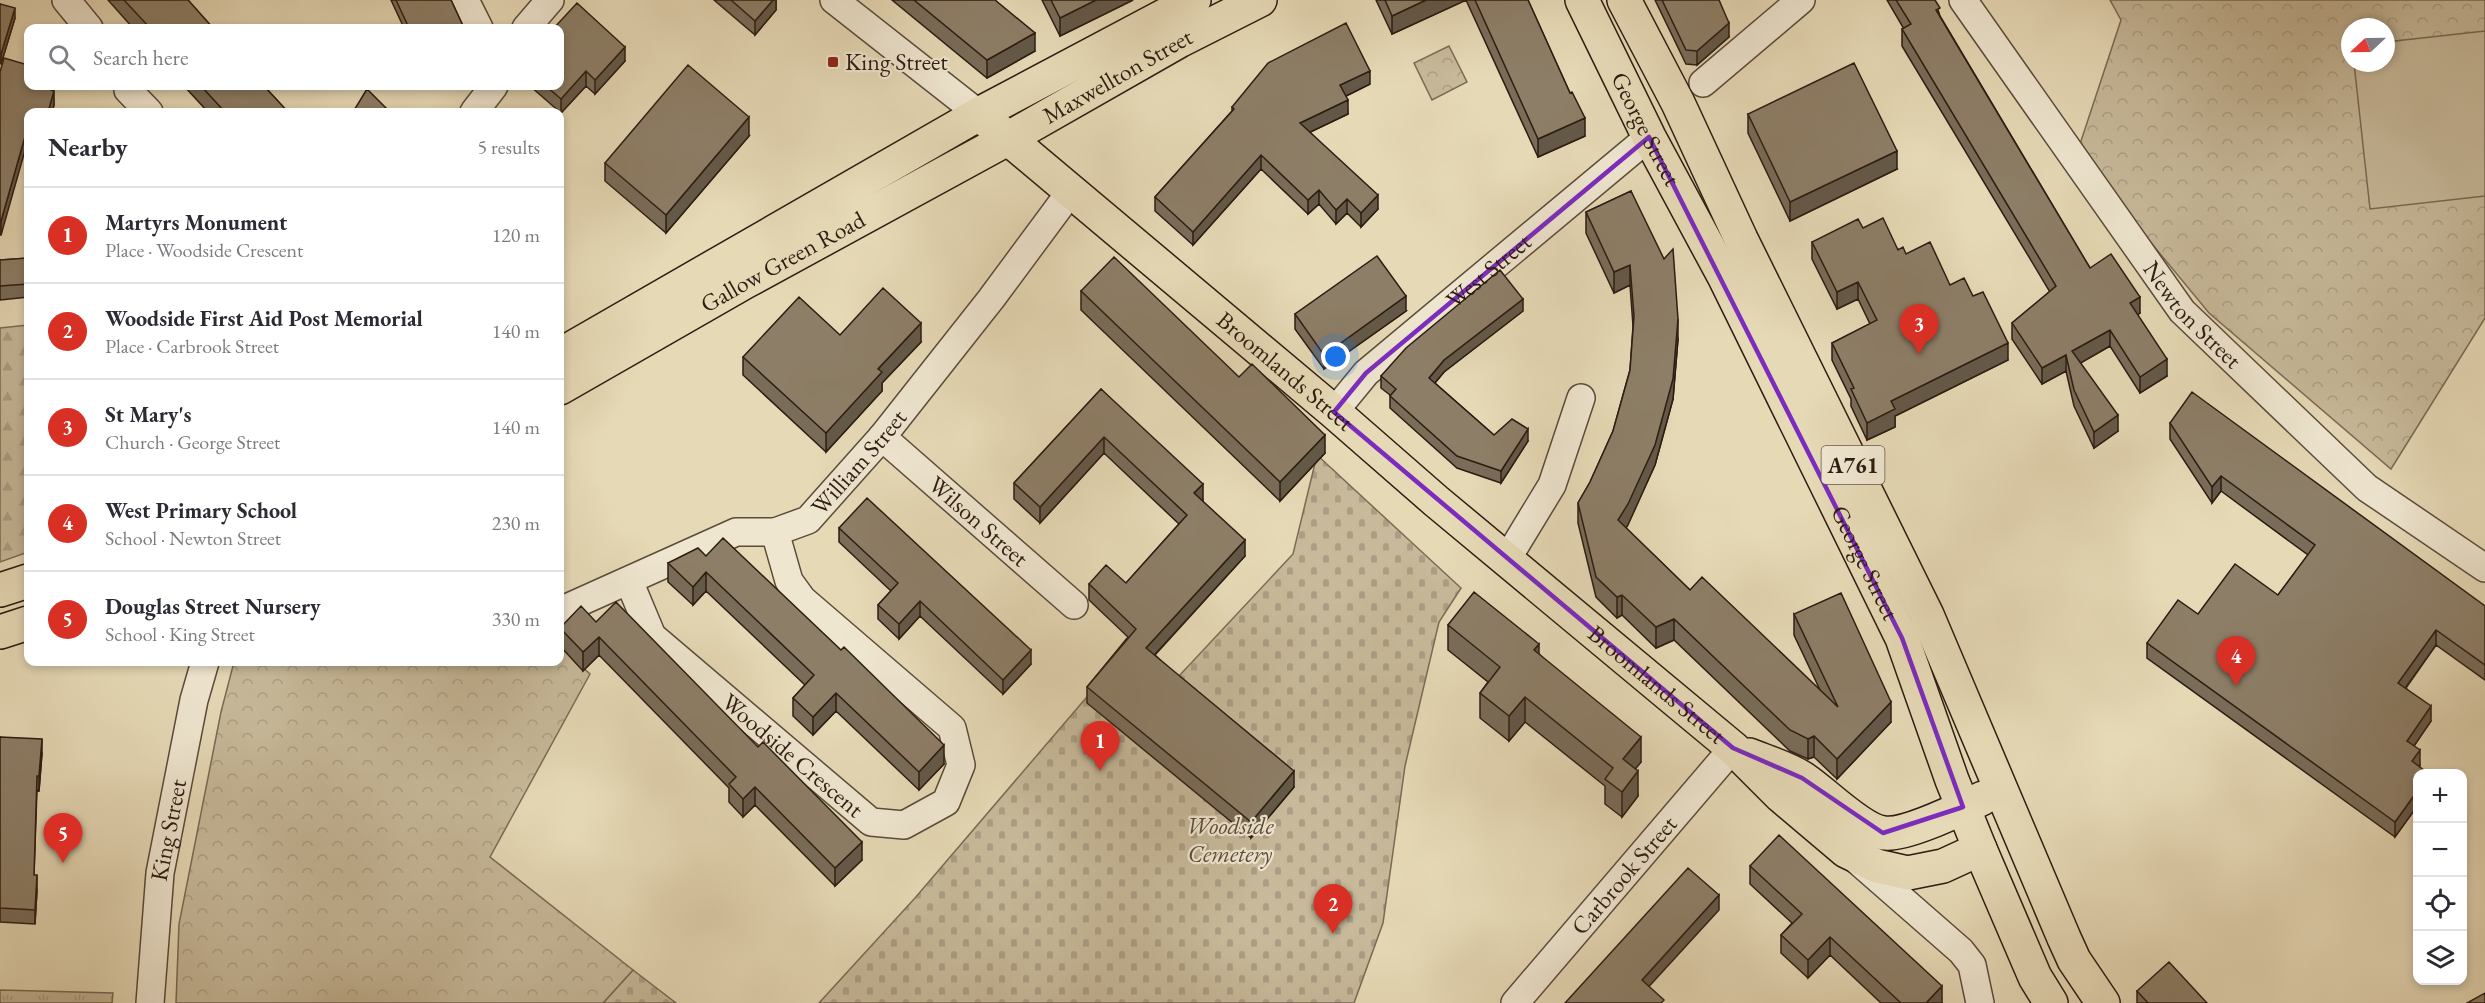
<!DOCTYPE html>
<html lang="en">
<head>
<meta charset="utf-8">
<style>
  :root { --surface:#fff; --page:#f7f7f7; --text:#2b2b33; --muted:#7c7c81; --line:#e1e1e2; --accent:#d93025 }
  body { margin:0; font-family:"EB Garamond",serif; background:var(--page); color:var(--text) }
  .controls { position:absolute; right:18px; bottom:18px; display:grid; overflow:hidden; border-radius:12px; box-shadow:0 3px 9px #0003 }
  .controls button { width:54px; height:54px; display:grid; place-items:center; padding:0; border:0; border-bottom:2px solid var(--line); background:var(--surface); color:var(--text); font:30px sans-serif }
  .compass { position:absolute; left:2341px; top:18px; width:54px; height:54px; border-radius:50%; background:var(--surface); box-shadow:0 3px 9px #0003; rotate:248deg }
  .you { position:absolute; left:1336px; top:357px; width:21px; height:21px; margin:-15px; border:4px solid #fff; border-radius:50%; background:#1a73e8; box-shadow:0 0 0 9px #1a73e833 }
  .badge { display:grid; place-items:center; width:39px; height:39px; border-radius:50%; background:var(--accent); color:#fff; font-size:20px; font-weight:700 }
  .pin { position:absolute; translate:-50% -50px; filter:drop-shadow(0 2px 3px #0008) }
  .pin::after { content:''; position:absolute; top:32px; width:21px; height:18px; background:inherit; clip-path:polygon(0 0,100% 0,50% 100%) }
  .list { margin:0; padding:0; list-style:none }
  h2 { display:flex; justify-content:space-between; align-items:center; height:78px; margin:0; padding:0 24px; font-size:26px }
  h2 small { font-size:20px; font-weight:400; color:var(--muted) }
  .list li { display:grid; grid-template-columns:39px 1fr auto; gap:18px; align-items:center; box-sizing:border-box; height:96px; padding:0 24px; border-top:2px solid var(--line) }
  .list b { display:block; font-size:22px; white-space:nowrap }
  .list p { margin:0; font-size:20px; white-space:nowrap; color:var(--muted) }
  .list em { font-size:20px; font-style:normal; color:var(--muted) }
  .icon { flex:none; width:33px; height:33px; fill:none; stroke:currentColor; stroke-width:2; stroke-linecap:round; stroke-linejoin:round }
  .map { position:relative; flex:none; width:2485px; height:1003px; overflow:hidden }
  .search { position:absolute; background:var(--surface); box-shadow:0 3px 9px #0003; left:24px; top:24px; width:540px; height:66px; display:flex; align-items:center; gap:15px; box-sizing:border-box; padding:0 21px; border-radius:12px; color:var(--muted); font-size:22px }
  .panel { position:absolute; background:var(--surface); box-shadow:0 3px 9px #0003; left:24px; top:108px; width:540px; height:558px; border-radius:12px }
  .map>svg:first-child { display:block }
  .grass { fill:url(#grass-tufts); stroke:#7a6a56; stroke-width:1.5 }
  .forest { fill:url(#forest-firs); stroke:#7a6a56; stroke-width:1.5 }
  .cemetery { fill:url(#cemetery-stones); stroke:#7a6a56; stroke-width:1.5 }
  .park { fill:url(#park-crowns); stroke:#7a6a56; stroke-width:1.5; fill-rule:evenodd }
  .pitch { fill:#c7b99a; stroke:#7a6a56; stroke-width:1.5 }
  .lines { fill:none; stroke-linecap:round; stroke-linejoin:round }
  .minor-casing { stroke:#5b4b3b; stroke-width:30 }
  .major-casing { stroke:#2d1c12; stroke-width:36 }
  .minor { stroke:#efe6d0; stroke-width:27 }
  .major { stroke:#e6d9b6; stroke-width:33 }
  .wall { fill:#796c59; stroke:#2d1c12; stroke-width:1.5 }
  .shaded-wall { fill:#635848; stroke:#2d1c12; stroke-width:1.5 }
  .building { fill:#8d7e67; stroke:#2d1c12; stroke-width:1.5 }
  .marked { fill:none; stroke:#7b2cbf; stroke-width:4.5; stroke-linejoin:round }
  .poi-dot { fill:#8f2418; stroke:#efe6d0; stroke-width:2 }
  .labels { text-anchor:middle; stroke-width:4.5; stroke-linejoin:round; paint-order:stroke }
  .shield { fill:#efe6d0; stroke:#67594b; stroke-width:1.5 }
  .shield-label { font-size:22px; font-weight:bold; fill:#2d1c12 }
  .poi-label { font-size:24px; fill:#2d1c12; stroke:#efe6d0; text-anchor:start }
  .street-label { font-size:24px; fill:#2d1c12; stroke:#efe6d0 }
  .park-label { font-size:24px; font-style:italic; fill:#5b4b3b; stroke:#efe6d0 }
</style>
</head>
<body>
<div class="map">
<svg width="2485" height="1003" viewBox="0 0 2485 1003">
  <defs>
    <pattern id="grass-tufts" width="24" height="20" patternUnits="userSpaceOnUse" patternTransform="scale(1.5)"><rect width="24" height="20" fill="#c7b99a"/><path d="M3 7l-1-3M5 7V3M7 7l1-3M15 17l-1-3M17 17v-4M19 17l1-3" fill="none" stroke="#ab9e84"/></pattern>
    <pattern id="forest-firs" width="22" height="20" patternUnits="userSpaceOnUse" patternTransform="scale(1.5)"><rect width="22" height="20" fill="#c7b99a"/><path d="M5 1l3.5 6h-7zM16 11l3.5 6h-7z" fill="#ab9e84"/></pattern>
    <pattern id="cemetery-stones" width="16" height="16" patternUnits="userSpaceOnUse" patternTransform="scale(1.5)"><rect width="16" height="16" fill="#c7b99a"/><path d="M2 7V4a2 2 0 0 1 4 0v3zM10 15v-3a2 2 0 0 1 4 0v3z" fill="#ab9e84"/></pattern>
    <pattern id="park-crowns" width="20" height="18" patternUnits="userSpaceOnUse" patternTransform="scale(1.5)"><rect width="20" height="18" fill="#c7b99a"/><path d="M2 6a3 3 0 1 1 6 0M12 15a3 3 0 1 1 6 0" fill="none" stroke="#ab9e84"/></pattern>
  </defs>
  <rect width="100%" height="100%" fill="#e6d9b6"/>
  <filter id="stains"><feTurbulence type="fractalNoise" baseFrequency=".00333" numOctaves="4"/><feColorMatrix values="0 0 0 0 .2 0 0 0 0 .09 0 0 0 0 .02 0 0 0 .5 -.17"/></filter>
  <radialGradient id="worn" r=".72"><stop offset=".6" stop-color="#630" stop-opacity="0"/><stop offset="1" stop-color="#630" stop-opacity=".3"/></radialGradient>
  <path class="grass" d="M0 990 113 993 112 1003H0Z"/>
  <path class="forest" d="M28 325V552L0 562V328Z"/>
  <path class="cemetery" d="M1317 455 1461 588 1439 622 1405 766 1383 923 1354 1003H819L915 898 1121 657 1165 691 1293 554Z
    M633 970 676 1003H603Z"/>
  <path class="park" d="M2110 0H2485V318L2391 469 2209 313 2077 153 2121 20ZM2350 27H2386V63H2350Z
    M1449 46 1467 82 1432 100 1414 63Z
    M560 647 590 674 490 857 633 970 603 1003H176L179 924 221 712 234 662H560Z"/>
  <path class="pitch" d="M2485 31V196L2370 209 2354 63H2386V42Z"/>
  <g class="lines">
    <g class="minor-casing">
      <g id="minor">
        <path d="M66 0 89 28"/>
        <path d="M465 0 479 28"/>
        <path d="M834 0 979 114"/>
        <path id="s1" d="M1963 0 2182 311 2367 488 2485 568"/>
        <path d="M526 28 550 0"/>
        <path d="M1703 83 1801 0"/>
        <path d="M128 90 149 112"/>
        <path d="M474 112 494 86"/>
        <path id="s2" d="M1334 412 1366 373 1649 137"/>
        <path id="s3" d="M882 437 1074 605"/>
        <path d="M1507 559 1552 485 1581 398"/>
        <path id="s4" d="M629 581 652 636 871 822 904 825 946 802 961 765 952 728 802 599 789 581 775 532"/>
        <path id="s5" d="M560 611 736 532H775L808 520 882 437 991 299 1071 191"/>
        <path d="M1858 861 1961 951 1972 965 1980 1003"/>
        <path id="s6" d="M150 1003 160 873 194 700 205 662"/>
        <path id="s7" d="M1515 1003 1733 748"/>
      </g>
    </g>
    <g class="major-casing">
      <g id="major">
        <path id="s8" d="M1582 0 1649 137 1725 278 1902 638 1952 780 1980 849 2035 977 2051 1003"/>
        <path d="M1624 0 1678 103 1741 239 1927 615 2064 938 2074 960 2103 1003"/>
        <path id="s9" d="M979 114 1334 412 1436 501 1733 748 1781 796 1846 851 1877 866 1908 873 1943 866 1980 849"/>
        <path d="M560 355 979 114 1194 0"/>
        <path id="s10" d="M560 388 745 282 1009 138 1179 41 1260 0"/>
        <path d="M0 590 28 581"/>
        <path d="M0 632 28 623"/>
        <path d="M1749 755C1766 762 1788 768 1804 779 1824 792 1861 831 1884 833 1906 836 1962 808 1983 798"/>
      </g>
    </g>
    <use href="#minor" class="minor"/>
    <use href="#major" class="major"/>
  </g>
  <path class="wall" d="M108 0H188L213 28H133Z
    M391 0H451L464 28H404Z
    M714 0H776V10L755 35Z
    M892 0H995L1035 51 987 78Z
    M1042 0H1133L1060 36Z
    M1376 0H1466L1392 34Z
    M1466 0H1528L1570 93 1585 136 1538 157Z
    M1655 0H1719L1729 37 1697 65 1686 64Z
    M1887 0H1935L1940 16 2090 268 2140 313 2137 315 2167 376 2140 393 2110 346 2080 363 2118 431 2094 448 2074 406 2066 371 2042 384 2012 339V323L2050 292 1902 46V29H1904Z
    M0 4 15 18 1 64 0 63Z
    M560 28 625 61 595 94 586 86 561 113 530 86H560Z
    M0 72 54 86 53 90 54 105 52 112H28L1 235H0Z
    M1370 84 1346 96 1348 114 1310 132 1378 209 1361 227 1347 213 1336 224 1319 204 1308 214 1261 169 1193 245 1155 211V197L1232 111V107Z
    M184 86H264L288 112H208Z
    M1748 114 1897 169 1790 221 1748 133Z
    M749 136 666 233 605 181V163Z
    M1631 191 1678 339 1673 399 1655 465 1626 528 1690 590 1820 690 1794 635V614L1891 722 1837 779 1814 757 1808 759 1790 751 1674 640 1656 648 1622 615 1617 618 1596 597 1578 523V503L1590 482 1613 431 1630 370 1633 326 1630 285 1614 293 1586 233V212Z
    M1863 228 1906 254 1950 285 1973 296 2008 360 1895 416V427L1867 440 1851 406V399L1832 360V343L1870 324 1858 299 1837 309 1812 259V242Z
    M28 258V297L0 300V260Z
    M1081 291 1239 377 1325 453 1280 501 1081 310Z
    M1406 311 1324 369 1295 329V314Z
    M1523 311 1444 372 1435 383 1494 435 1528 441 1501 483 1457 468 1390 408V395L1381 388V376Z
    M840 335 921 342 882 383V391L826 452 743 375V357Z
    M1101 389 1203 500 1202 501 1245 556 1155 655 1294 787 1251 838 1087 703V687L1128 637 1089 600V584L1126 583 1179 524 1104 453 1040 523 1014 499V483Z
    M2170 423 2485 606V680L2436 645 2406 688 2431 721 2414 746 2420 765 2418 774V805L2395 837 2147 658V643L2198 614 2278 595 2308 555 2221 491 2212 503 2170 439Z
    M839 528 1031 664 1003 694 920 616 899 639 878 619V605L891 591 839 542Z
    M706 556 944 764 919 790 836 711 813 735 793 716V698L805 685 706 591 693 605 668 582V563Z
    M596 622 862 860 835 886 755 805 743 817 729 802V788L599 655 583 671 560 646V627Z
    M1448 625 1539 654 1641 762 1635 769 1638 796 1622 817 1605 804V786L1525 722 1509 741 1480 718V693L1488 682 1448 650Z
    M0 737 42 753 39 791 37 790 34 875 37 890 35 924 0 922Z
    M1750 866 1942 1003H1881L1830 955 1808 978 1781 953V935L1792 923 1750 884Z
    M2137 991 2207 1003H2137Z"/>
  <path class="shaded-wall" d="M773 0H776V10L755 35V21Z
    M1096 0H1133L1060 36V18Z
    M1426 0H1466L1392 34V16Z
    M15 8V18L1 64V54Z
    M1729 23V37L1697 65V51Z
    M1035 33V51L987 78V60Z
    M625 47V61L595 94V80Z
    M586 71V86L561 113V99Z
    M1370 71V84L1340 99V85Z
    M50 86H54V87L49 103V89Z
    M54 91V105L52 112H48Z
    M1348 100V114L1300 137V123Z
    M749 117V136L666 233V215Z
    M1585 118V136L1538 157V139Z
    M28 126V140L1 235V221Z
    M1897 151V169L1790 221V202Z
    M1261 155V169L1193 245V232Z
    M1319 190V204L1308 214V200Z
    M1378 195V209L1361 227V213Z
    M1347 199V213L1336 224V210Z
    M1630 265V285L1614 293V272Z
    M1858 282V299L1837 309V292Z
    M1406 296V311L1324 369V355Z
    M2140 297V313L2130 320V303Z
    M1523 299V311L1444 372 1429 390V378L1444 360Z
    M1678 319V339L1673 399 1655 465 1628 525 1618 541V520Z
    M921 323V342L882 383V391L826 452V433L878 369Z
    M2110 330V346L2072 368V351Z
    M2008 343V360L1895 416V427L1867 440V423L1891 401Z
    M2066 355V371L2042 384V368Z
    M2167 359V376L2140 393V377Z
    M2118 415V431L2094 448V432Z
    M1528 429V441L1501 483V471Z
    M1325 435V453L1280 501V482Z
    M1104 437V453L1040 523V507Z
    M2221 476V491L2212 503V487Z
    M1203 484V500L1194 510V493Z
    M1245 540V556L1146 664V648Z
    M706 572V591L693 605V587Z
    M1622 595V615L1617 618V597Z
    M920 601V616L899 639V624Z
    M1674 619V640L1656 648V627Z
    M2436 630V645L2398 698V683Z
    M599 637V655L583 671V652Z
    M1539 644V669L1534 650Z
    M1031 650V664L1003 694V680Z
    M836 693V711L813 735V717Z
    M1525 697V722L1509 741V716Z
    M1891 702V722L1837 779V759Z
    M2431 706V721L2407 756V741Z
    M1814 736V757L1808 759V739Z
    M1641 737V762L1623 784V759Z
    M42 739V753L39 791V776Z
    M944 745V764L919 790V772Z
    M2420 750V765L2412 776V761Z
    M1294 771V787L1251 838V822Z
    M1638 771V796L1622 817V792Z
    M755 787V805L743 817V799Z
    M2418 790V805L2395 837V822Z
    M862 842V860L835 886V868Z
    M37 875V890L35 924V910Z
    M1719 895V910L1642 994V980Z
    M1830 937V955L1808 978V960Z
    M1942 986V1003H1926Z"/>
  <path class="building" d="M124 0H188L213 28H150Z
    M396 0H451L464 28H409Z
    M731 0H773L755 21Z
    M914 0H995L1035 33 987 60Z
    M1051 0H1096L1060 18Z
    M1385 0H1426L1392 16Z
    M1475 0H1528L1570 93 1572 92 1585 118 1538 139Z
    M1662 0H1719L1729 23 1697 51 1686 50Z
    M1896 0H1935L1940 8 1936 10 2090 268 2111 254 2140 297 2130 303 2167 359 2140 377 2110 330 2072 351 2118 415 2094 432 2074 390 2066 355 2042 368 2012 323 2056 286 1902 29 1911 24Z
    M577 3 625 47 595 80 586 71 561 99 546 86H560V28H554Z
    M0 4 15 8 1 54 0 53Z
    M1346 23 1370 71 1340 85 1348 100 1300 123 1378 195 1361 213 1347 199 1336 210 1319 190 1308 200 1261 155 1193 232 1155 197 1234 109 1232 107 1268 63Z
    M4 58 28 65V86H50L49 89 54 91 48 112H28V126L1 221 0 220V72Z
    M1854 63 1897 151 1790 202 1748 114Z
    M688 65 749 117 666 215 605 163Z
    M201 86H264L288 112H225Z
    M367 89 390 112H353Z
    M130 109V112H102Z
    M1631 191 1664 259 1673 249 1678 319 1673 379 1655 445 1628 504 1618 520 1690 590 1702 577 1838 707 1794 614 1841 593 1891 702 1837 759 1814 736 1808 739 1790 730 1674 619 1656 627 1622 595 1617 597 1596 577 1578 503 1590 482 1613 431 1630 370 1634 316 1630 265 1614 272 1586 212Z
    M1883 218 1898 250 1903 247 1906 254 1930 242 1950 285 1964 278 1973 296 1983 292 2008 343 1891 401 1895 409 1867 423 1851 389 1854 388 1832 343 1877 320 1858 282 1837 292 1812 242 1858 219 1863 228Z
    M1377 256 1406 296 1324 355 1295 314Z
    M1114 257 1239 377 1252 364 1325 435 1280 482 1081 291Z
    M28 258V284L0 286V260Z
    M1500 270 1523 299 1444 360 1429 378 1494 435 1512 419 1528 429 1501 471 1457 456 1390 396 1396 389 1381 376 1406 348Z
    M883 288 921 323 878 369 882 372 826 433 743 357 799 297 840 335Z
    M1101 389 1203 484 1194 493 1245 540 1146 648 1294 771 1251 822 1087 687 1136 629 1089 584 1106 565 1126 583 1187 515 1104 437 1040 507 1014 483Z
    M2192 392 2485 606V665L2436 630 2398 683 2431 706 2407 741 2420 750 2412 761 2429 774H2418V790L2395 822 2147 643 2178 600 2198 614 2235 564 2278 595 2315 545 2221 476 2212 487 2170 423Z
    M867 498 1031 650 1003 680 920 601 899 624 878 605 898 583 839 528Z
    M723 538 841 650 844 647 944 745 919 772 836 693 813 717 793 698 814 675 706 572 693 587 668 563 698 548 706 556Z
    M1474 592 1539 644 1534 650 1641 737 1623 759 1638 771 1622 792 1605 779 1613 768 1525 697 1509 716 1480 693 1500 667 1448 625Z
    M616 602 758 747 763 742 862 842 835 868 755 787 743 799 729 784 736 777 599 637 583 652 560 628 581 606 596 622Z
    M0 737 42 739 39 776H37L34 875H37L35 910 0 908Z
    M1779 835 1942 986 1926 1003H1901L1830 937 1808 960 1781 935 1802 914 1750 866Z
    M1688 868 1719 895 1642 980 1664 1000 1661 1003H1565Z
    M2169 962 2207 1003H2148L2137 991Z
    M2485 993V1003H2467Z"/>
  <path class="marked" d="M1649 137 1902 638 1963 807 1883 833 1802 778 1733 748 1334 412 1366 373Z"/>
  <rect class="poi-dot" x="827" y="56" width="12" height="12" rx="3"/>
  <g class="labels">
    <rect class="shield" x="1821.5" y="446" width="63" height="38" rx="4.5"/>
    <g class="shield-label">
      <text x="1853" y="473">A761</text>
    </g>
    <g class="poi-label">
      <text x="845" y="70">King Street</text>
    </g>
    <g class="street-label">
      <text dy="8" stroke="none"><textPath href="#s10" startOffset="639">Maxwellton Street</textPath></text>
      <text dy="8" stroke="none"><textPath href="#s8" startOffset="144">George Street</textPath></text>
      <text dy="8" stroke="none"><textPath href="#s10" startOffset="256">Gallow Green Road</textPath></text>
      <text dy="8" stroke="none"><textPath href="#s2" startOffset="210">West Street</textPath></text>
      <text dy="8" stroke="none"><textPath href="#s1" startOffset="390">Newton Street</textPath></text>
      <text dy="8" stroke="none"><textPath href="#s9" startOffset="400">Broomlands Street</textPath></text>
      <text dy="8" stroke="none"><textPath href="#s5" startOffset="344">William Street</textPath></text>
      <text dy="8" stroke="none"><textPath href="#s3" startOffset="128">Wilson Street</textPath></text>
      <text dy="8" stroke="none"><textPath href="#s8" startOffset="630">George Street</textPath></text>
      <text dy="8" stroke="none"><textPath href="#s9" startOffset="886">Broomlands Street</textPath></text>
      <text dy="8" stroke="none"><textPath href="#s4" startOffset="244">Woodside Crescent</textPath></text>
      <text dy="8" stroke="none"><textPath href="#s6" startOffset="174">King Street</textPath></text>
      <text dy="8" stroke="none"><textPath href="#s7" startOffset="168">Carbrook Street</textPath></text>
    </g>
    <g class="park-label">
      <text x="1230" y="834">Woodside<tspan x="1230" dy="28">Cemetery</tspan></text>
    </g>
  </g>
  <rect width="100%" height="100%" filter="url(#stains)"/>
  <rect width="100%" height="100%" fill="url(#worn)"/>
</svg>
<div class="controls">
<button>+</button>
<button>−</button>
<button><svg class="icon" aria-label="locate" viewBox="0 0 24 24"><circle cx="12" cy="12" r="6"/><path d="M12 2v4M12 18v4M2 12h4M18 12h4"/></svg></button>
<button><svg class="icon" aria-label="layers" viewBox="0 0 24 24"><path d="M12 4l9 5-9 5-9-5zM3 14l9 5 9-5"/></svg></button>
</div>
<svg class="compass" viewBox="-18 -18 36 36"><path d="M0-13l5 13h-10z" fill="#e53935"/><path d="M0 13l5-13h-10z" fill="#7c7c81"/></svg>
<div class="you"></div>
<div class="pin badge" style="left:1100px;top:771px">1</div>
<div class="pin badge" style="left:1333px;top:934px">2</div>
<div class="pin badge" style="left:1919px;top:354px">3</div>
<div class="pin badge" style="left:2236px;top:686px">4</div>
<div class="pin badge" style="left:63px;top:863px">5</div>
<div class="search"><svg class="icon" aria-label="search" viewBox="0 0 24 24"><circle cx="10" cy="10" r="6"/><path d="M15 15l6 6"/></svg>Search here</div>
<section class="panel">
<h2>Nearby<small>5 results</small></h2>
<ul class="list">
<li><span class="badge">1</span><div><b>Martyrs Monument</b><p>Place · Woodside Crescent</p></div><em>120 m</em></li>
<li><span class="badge">2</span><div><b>Woodside First Aid Post Memorial</b><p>Place · Carbrook Street</p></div><em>140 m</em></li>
<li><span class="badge">3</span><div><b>St Mary's</b><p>Church · George Street</p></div><em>140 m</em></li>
<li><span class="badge">4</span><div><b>West Primary School</b><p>School · Newton Street</p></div><em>230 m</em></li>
<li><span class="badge">5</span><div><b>Douglas Street Nursery</b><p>School · King Street</p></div><em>330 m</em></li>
</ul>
</section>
</div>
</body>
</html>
